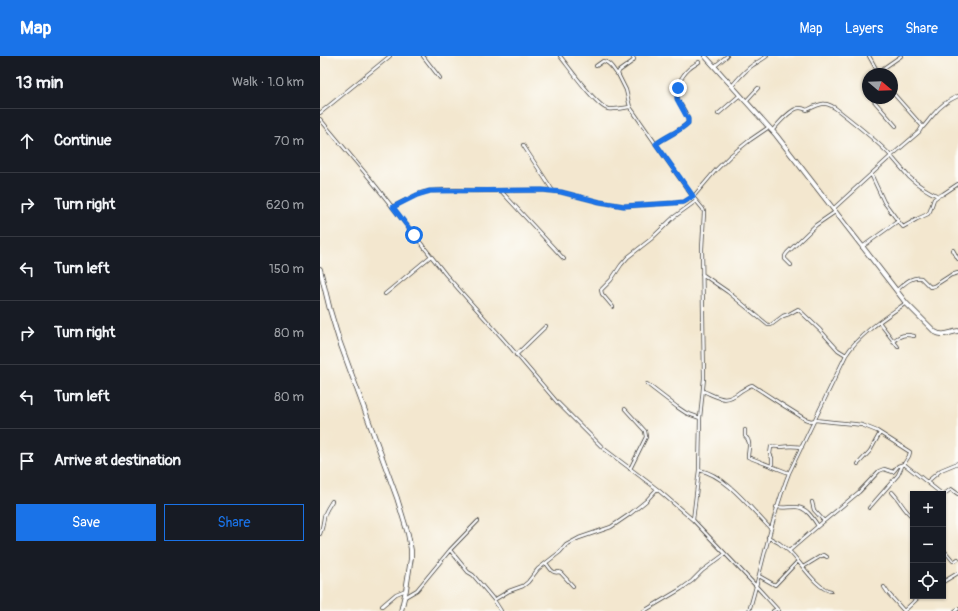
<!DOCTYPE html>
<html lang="en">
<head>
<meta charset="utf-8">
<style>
  :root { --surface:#171b24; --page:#20242c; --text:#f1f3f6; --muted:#9ea1a6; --line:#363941; --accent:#1a73e8 }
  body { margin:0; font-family:Pangolin,sans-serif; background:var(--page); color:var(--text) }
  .controls { position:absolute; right:12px; bottom:12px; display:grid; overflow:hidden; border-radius:0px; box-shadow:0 1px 3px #0004 }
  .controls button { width:36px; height:36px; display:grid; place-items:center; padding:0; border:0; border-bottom:1px solid var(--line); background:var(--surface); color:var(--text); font:20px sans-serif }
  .compass { position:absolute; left:542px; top:12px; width:36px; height:36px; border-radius:50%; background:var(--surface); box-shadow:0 1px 3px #0004; rotate:109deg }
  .stop { position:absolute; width:12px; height:12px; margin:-9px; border:3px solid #1a73e8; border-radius:50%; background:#fff }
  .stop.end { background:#1a73e8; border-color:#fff; box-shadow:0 1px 4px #0008 }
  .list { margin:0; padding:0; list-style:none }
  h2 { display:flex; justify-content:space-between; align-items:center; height:52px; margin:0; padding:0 16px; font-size:17px }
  h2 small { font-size:13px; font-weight:400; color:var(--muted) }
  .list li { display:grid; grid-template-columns:26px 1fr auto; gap:12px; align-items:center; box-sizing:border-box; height:64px; padding:0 16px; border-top:1px solid var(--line) }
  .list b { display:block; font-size:15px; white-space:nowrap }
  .list em { font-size:13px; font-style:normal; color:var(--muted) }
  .actions { display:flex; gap:8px; padding:12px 16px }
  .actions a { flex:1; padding:9px 0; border:1px solid var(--accent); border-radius:0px; text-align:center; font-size:14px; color:var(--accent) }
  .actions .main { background:var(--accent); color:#fff }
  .icon { flex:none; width:22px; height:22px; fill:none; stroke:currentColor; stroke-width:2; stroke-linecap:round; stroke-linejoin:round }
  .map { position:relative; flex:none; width:638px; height:555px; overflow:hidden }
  header { display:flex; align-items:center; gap:24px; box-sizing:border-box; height:56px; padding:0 20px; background:var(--accent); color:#fff }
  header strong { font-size:19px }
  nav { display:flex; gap:22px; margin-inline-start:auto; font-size:14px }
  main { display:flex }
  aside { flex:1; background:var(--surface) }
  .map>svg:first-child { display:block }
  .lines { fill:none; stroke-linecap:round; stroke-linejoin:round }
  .street-casing { stroke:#3c3a37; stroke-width:4 }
  .secondary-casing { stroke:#3c3a37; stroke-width:5.5 }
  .street { stroke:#fff; stroke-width:2.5 }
  .secondary { stroke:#fff; stroke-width:4 }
  .route { stroke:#1a73e8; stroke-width:5 }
</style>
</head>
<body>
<header>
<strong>Map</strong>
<nav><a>Map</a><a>Layers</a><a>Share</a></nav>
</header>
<main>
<aside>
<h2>13 min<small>Walk · 1.0 km</small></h2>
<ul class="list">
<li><svg class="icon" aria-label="ahead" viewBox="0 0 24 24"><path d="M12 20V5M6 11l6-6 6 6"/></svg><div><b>Continue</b></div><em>70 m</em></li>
<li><svg class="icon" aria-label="right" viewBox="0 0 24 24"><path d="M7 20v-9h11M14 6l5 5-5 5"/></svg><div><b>Turn right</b></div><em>620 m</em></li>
<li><svg class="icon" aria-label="left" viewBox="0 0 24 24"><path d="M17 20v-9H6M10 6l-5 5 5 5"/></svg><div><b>Turn left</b></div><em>150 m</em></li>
<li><svg class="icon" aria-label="right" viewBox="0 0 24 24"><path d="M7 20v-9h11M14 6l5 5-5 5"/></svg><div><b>Turn right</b></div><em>80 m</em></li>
<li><svg class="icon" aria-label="left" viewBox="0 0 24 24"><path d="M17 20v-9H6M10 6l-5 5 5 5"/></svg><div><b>Turn left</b></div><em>80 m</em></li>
<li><svg class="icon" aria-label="arrive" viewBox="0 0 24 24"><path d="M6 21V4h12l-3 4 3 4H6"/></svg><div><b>Arrive at destination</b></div></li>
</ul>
<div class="actions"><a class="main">Save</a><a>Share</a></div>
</aside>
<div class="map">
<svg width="638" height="555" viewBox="0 0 638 555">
  <rect width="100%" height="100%" fill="#fdfcf7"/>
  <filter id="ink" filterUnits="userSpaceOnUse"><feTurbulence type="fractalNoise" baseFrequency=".025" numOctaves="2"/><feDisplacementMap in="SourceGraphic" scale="8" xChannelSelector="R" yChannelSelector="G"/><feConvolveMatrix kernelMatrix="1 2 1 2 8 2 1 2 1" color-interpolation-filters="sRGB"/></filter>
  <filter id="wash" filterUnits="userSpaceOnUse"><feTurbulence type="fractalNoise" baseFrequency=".012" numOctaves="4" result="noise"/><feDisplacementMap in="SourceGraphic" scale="16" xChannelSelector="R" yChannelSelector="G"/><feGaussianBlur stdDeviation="0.9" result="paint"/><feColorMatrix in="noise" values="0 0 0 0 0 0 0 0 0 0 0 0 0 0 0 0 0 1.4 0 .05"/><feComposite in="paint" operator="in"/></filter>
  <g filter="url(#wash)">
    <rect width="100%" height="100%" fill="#f3e7cf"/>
  </g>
  <g filter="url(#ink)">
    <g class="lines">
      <g class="street-casing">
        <path id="street" d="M103 0 120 22
          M240 0C249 11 276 50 288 53 295 54 303 52 310 51
          M312 0 314 3 313 5 299 15 298 18 306 34 310 51 373 141 383 153 384 156 382 193 384 322 380 362 379 414 373 464
          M549 0 559 18
          M276 10 283 5C290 6 293 13 297 18
          M395 10 407 0
          M558 16 581 0
          M412 30C417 24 422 18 428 13 434 7 441 5 447 0
          M572 36 603 71
          M553 42 554 45 576 70
          M426 45 438 32
          M0 57 70 0
          M398 58 420 39
          M0 63 51 124 126 219 185 285 237 346 283 392 337 433 373 464 436 530 459 555
          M452 75C458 68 471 52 480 52 482 52 485 53 487 54 501 47 506 44 519 55 537 69 555 83 571 100 577 107 583 114 589 121 598 129 607 135 618 140
          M336 88C346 80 359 76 368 67 369 58 361 51 358 44 354 34 361 20 369 13 372 10 376 8 379 6
          M203 89 233 135
          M551 118 564 146 578 165 583 171 597 163 608 158 610 155 614 143 618 140 623 138 638 128
          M181 135 244 203
          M73 151 86 144 101 137 110 135 128 134 166 135 222 134 241 136 280 146 304 150 354 147 364 146 373 141 396 114 410 100 430 84 449 71
          M513 153 571 100 599 76 602 71H603C607 67 610 62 614 58 620 50 629 44 638 40
          M542 191 578 165
          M633 194 638 203
          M471 209 465 203V200L467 197 496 169 515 156
          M382 218 408 236 448 269H451L463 260 469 258 478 253 500 274 518 294 526 299
          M577 234C584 228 591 220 601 222L610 231 614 230 631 219 638 217
          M65 238 111 200
          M293 251 282 238 281 234 291 224 301 209 308 201 331 183 354 161 376 145
          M559 266 578 291
          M573 285C581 279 584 278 594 280
          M196 299 226 270
          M327 328 357 351 366 357 380 362
          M383 335C400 342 405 348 421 335 425 333 428 330 432 329L461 348 485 363 491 365 495 364 513 366 534 368 542 369 557 375 590 396 589 400 584 408 622 438
          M305 353 325 375 326 381 310 413
          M425 374V380C432 386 428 393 428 401L469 417
          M538 408 550 395 560 377
          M452 410V402L450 398 451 391C455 390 457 391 461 391 468 390 474 390 482 391
          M379 414C406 419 431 453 450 472
          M607 426 621 414 638 407
          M572 436C580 444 584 455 593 461
          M623 439 631 433 638 438
          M492 446 494 454 504 465
          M456 451C463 452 469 451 476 451 486 451 493 462 498 470
          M549 452 578 419 583 408
          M0 478C3 471 3 468 4 461 5 455 9 450 12 445
          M448 481 459 487 469 495 498 470 539 436 559 415 564 413 573 416 578 410 584 408
          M623 493 633 505H635L638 503
          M130 494 158 465
          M469 495C480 505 497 534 511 535
          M226 507C230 512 232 518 239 516L241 517 253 530
          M483 511 501 500 504 499 507 501
          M439 520 455 529 478 505
          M623 526 638 517
          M564 531 568 537 584 555
          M85 541 97 534 130 494 148 516 153 519 174 544 189 535 203 530 208 526 218 513 240 496 246 489 259 482 291 471 310 458 326 445 337 433
          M174 544 181 555
          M62 550 76 538 86 534
          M324 555 361 533 372 525 382 515 405 498
          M429 555C443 509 451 462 469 417L526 299C539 278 566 261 586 247
          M453 555 457 553
          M584 555 600 540
          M635 555 638 553"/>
      </g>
      <g class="secondary-casing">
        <path id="secondary" d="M385 0 456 79 576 234 586 247 615 276C623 281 630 276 638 275
          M0 213 10 254 19 284 77 442 88 478 91 494V502L86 534 81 555"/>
      </g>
      <use href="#street" class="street"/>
      <use href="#secondary" class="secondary"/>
    </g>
  </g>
  <g class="lines" filter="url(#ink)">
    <path class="route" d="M94 179 73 151 97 139 110 135 222 134 241 136 280 146 304 150 354 147 364 146 373 140 336 88C346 80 359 76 368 67V63L357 43V40L358 32"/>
  </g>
</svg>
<div class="controls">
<button>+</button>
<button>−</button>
<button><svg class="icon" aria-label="locate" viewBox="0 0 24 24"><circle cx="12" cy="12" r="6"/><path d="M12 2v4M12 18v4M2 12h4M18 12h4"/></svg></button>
</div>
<svg class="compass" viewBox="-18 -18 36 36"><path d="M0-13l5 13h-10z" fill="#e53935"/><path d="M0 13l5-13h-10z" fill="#9ea1a6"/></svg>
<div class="stop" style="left:94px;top:179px"></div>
<div class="stop end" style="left:358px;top:32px"></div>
</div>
</main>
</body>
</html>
